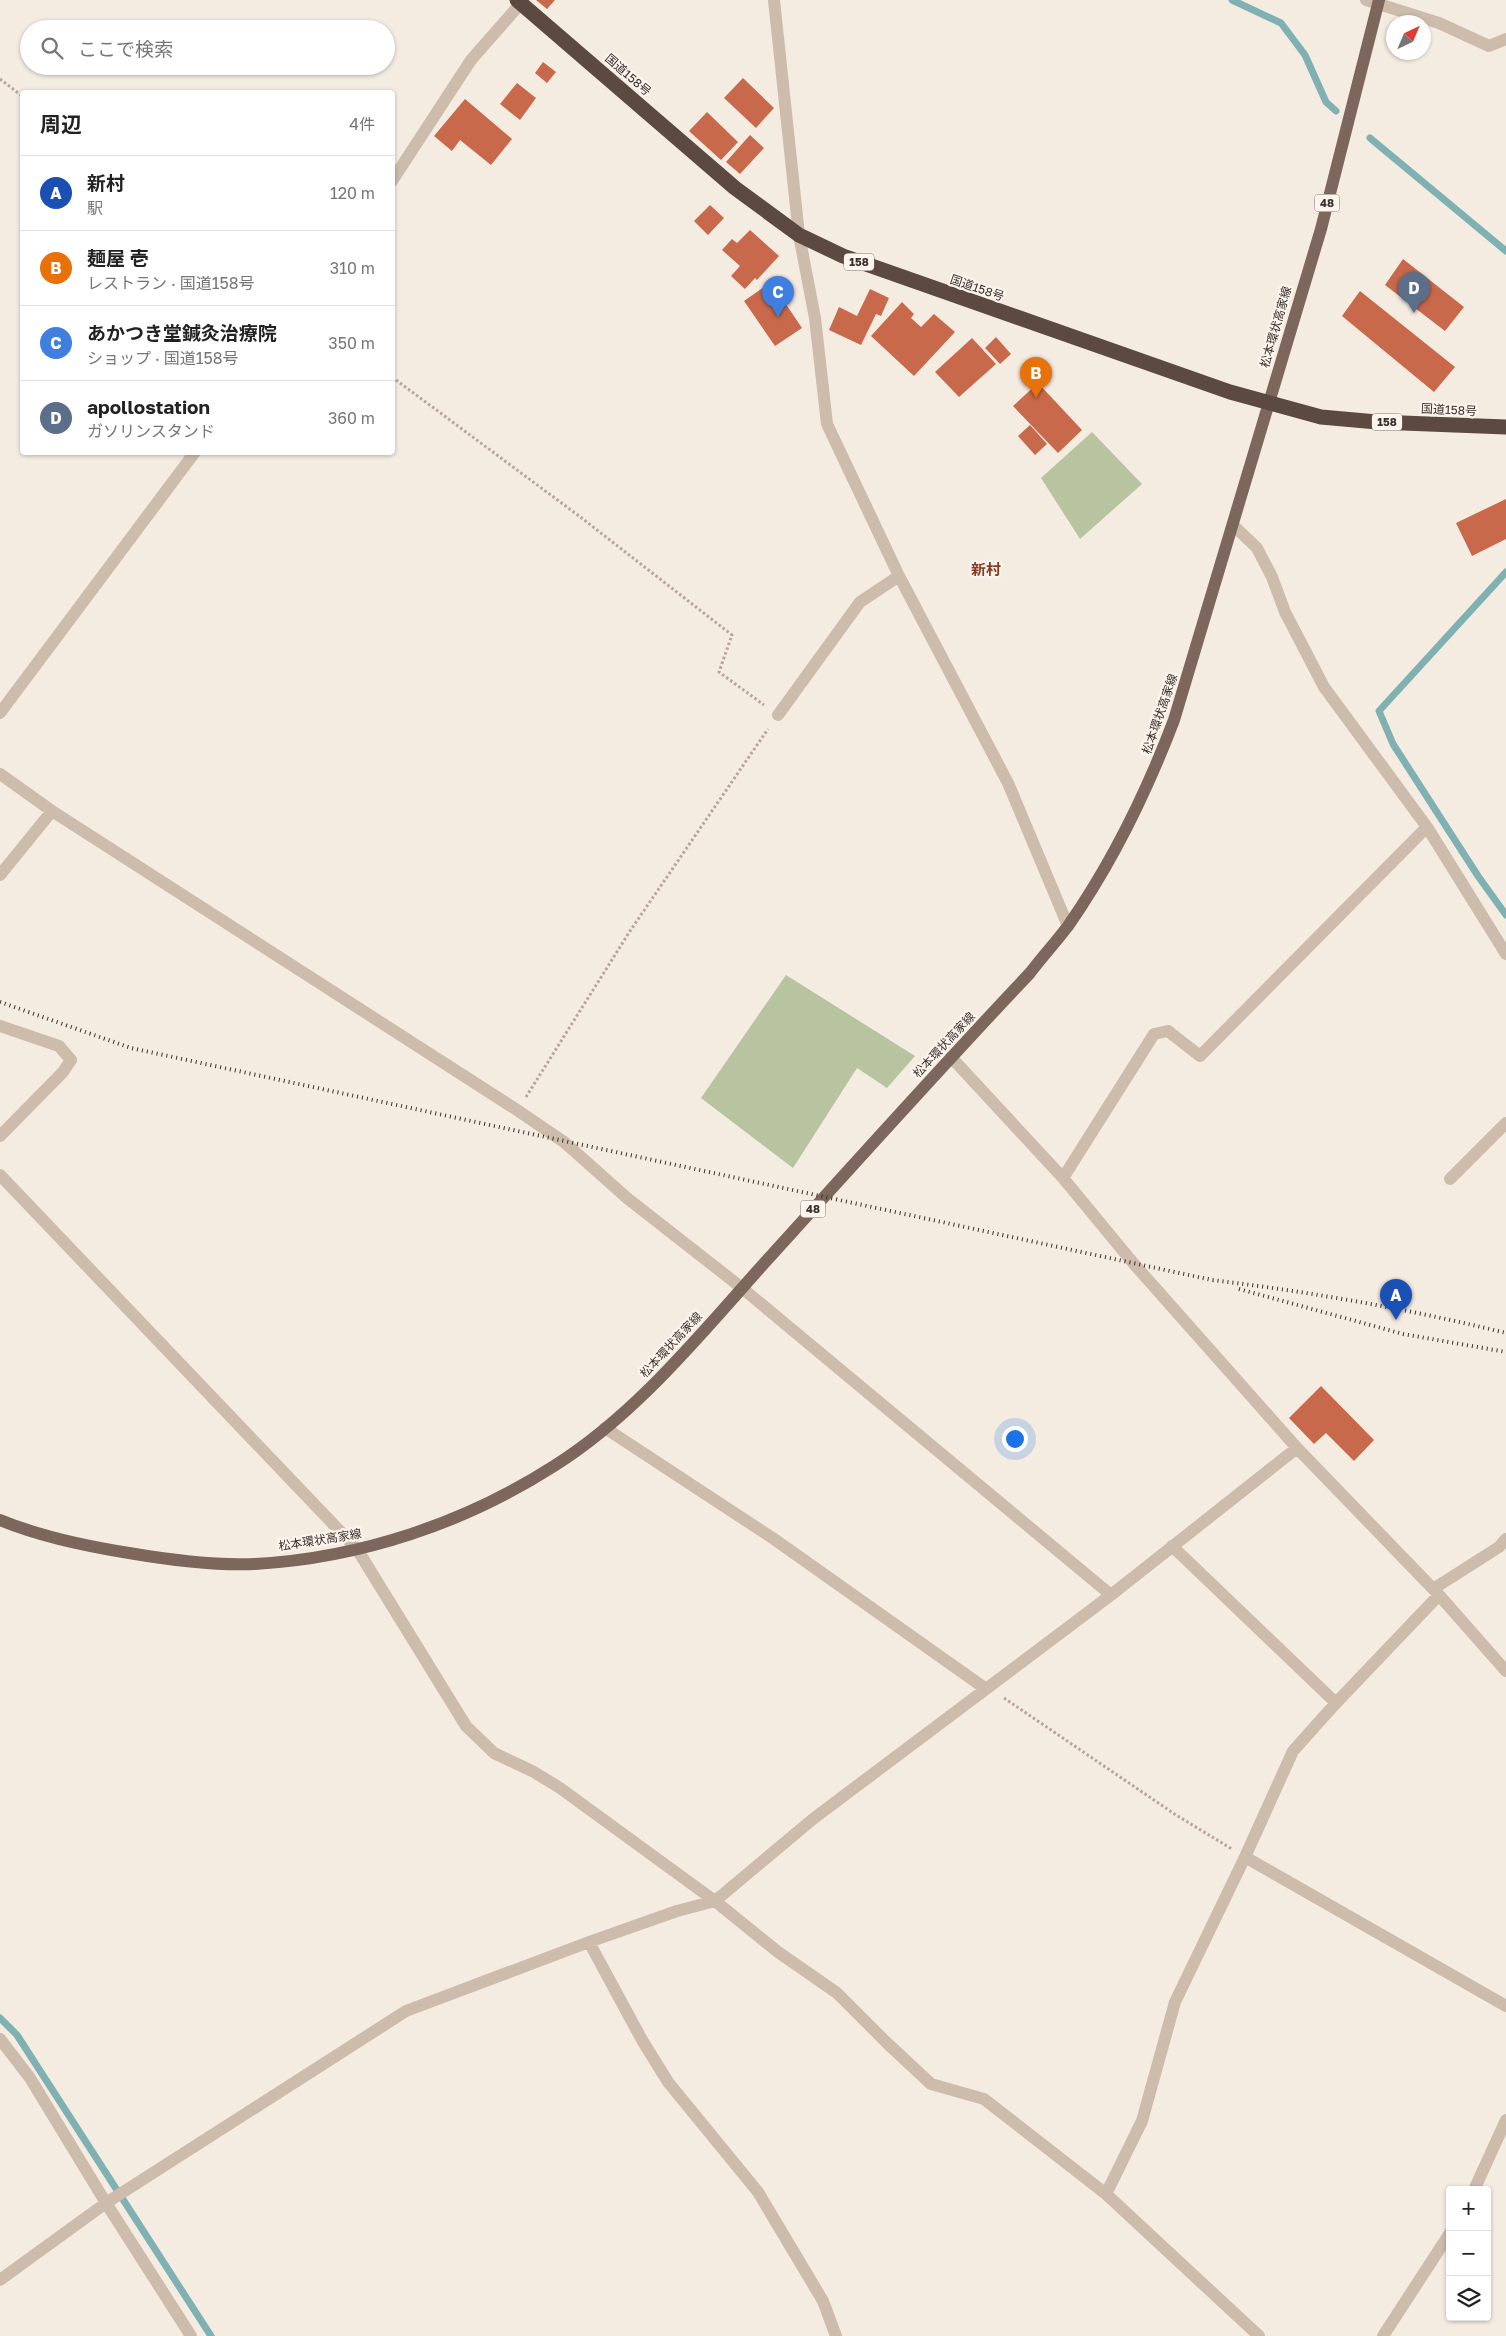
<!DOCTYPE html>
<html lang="ja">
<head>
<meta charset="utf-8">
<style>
  :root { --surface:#fff; --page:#f2f2f2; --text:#222; --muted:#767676; --line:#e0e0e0; --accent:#db2777 }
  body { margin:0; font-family:"Golos Text","Noto Sans JP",sans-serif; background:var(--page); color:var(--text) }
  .controls { position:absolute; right:15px; bottom:15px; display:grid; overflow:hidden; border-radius:5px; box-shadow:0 1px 4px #0004 }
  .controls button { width:45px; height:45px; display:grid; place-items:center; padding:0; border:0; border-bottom:1px solid var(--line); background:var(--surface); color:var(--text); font:25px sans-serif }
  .compass { position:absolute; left:1386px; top:15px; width:45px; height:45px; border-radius:50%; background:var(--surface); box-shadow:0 1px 4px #0004; rotate:44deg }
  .you { position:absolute; left:1014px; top:1438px; width:18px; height:18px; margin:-12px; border:4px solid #fff; border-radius:50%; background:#1a73e8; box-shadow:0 0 0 8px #1a73e833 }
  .badge { display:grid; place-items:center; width:32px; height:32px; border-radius:50%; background:var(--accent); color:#fff; font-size:16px; font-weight:700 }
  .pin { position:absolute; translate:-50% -41px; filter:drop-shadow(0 1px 2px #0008) }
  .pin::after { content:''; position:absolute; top:26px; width:18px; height:15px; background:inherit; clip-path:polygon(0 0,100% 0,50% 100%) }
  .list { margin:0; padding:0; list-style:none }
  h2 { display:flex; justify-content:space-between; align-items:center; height:65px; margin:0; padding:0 20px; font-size:21px }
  h2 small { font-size:16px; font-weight:400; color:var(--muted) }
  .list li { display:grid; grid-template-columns:32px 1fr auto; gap:15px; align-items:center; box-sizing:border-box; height:75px; padding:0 20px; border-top:1px solid var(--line) }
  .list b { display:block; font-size:19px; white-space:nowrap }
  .list p { margin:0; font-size:16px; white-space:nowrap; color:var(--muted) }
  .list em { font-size:16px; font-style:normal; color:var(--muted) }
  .icon { flex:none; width:28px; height:28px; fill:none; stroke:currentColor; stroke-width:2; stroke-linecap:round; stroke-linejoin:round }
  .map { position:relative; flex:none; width:1506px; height:2336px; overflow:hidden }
  .search { position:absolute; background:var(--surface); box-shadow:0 1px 4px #0004; left:20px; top:20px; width:375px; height:55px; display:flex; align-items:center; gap:12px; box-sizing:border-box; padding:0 18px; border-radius:28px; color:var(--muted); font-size:19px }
  .panel { position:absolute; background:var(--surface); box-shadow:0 1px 4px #0004; left:20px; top:90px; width:375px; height:365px; border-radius:5px }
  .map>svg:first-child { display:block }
  .green { fill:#b8c4a0 }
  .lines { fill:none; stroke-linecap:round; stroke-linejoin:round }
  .stream { stroke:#7fb0b2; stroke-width:7 }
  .building { fill:#c8694b }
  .path { stroke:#b9a596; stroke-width:3; stroke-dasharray:2.5 2.5; stroke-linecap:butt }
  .minor { stroke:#cdbbac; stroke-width:12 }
  .major { stroke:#7d675c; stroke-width:12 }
  .highway { stroke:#5c4a42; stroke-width:15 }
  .rail { stroke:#3b302b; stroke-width:4; stroke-dasharray:1 4; stroke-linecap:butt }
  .labels { text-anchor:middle; stroke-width:4.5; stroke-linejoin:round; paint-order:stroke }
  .shield { fill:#fbf5ee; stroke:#756b66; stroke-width:1 }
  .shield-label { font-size:11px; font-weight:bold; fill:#3b302b }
  .street-label { font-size:12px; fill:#3b302b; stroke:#fbf5ee }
  .quarter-label { font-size:15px; font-weight:bold; fill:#8c3b22; stroke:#fbf5ee }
</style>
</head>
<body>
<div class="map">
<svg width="1506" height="2336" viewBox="0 0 1506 2336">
  <rect width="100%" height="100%" fill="#f4ebe1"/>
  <path class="green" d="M1092 432 1142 484 1080 539 1041 478Z
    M786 975 915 1056 887 1088 857 1068 793 1168 701 1098Z"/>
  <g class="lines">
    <path class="stream" d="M1232 0 1281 23 1305 55 1326 102 1336 111
      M1370 138 1506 251
      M1506 572 1379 711 1393 744 1478 876 1506 915
      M0 2018 17 2035 211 2336"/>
  </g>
  <path class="building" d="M536 0H555L547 9Z
    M543 62 556 72 547 83 535 73Z
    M743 78 774 108 756 128 724 98Z
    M517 83 536 98 520 120 500 104Z
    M465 99 512 139 491 165 460 140 452 151 434 136Z
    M707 112 738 142 721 160 689 131Z
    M750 135 764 148 740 174 726 162Z
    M710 205 724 218 708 235 694 221Z
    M750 230 779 256 757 280 755 278 745 289 731 276 740 266 722 250 732 239 737 243Z
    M1403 259 1464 307 1445 331 1385 285Z
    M771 282 802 328 775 346 744 301Z
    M870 289 889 298 881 316 876 314 861 345 829 330 839 307 857 316Z
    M1360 291 1455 367 1434 392 1342 316Z
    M902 302 914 314 911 318 921 327 934 314 955 332 914 376 871 336Z
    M996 337 1011 354 1000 364 985 348Z
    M972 338 996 364 959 397 935 372Z
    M1038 383 1082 430 1058 453 1013 406Z
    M1030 425 1047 444 1035 455 1018 436Z
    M1506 499V539L1472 556 1456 523Z
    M1321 1386 1374 1440 1354 1461 1326 1433 1314 1444 1289 1418Z"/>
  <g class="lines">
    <path class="path" d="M0 79 22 96
      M392 377 579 516 732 635 719 672 764 705
      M526 1097 630 931 768 729
      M1004 1698 1176 1815 1232 1849"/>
    <path class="minor" d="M774 0 799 235 815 318 827 424 899 576 1008 783 1068 926
      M1366 0 1439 23 1489 46 1506 39
      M392 181 471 60 521 3
      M1233 525 1257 548 1272 577 1285 612 1324 687 1427 827 1506 954
      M0 713 195 452
      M778 715 860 602 899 576
      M0 774 52 811 517 1110 564 1142 627 1198 742 1288 1111 1595
      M0 875 52 811
      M0 1026 59 1046 71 1060 63 1072 0 1136
      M951 1057 1063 1178 1134 1264 1297 1448 1439 1595 1506 1671
      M0 1175 357 1549 466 1726 494 1753 534 1772 560 1788 715 1901 778 1952 837 1993 887 2043 931 2084 984 2099 1106 2194 1259 2336
      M1063 1178 1154 1034 1168 1031 1200 1056 1427 827
      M1450 1179 1506 1123
      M605 1428 774 1539 986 1689
      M1172 1546 1336 1703
      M1433 1589 1499 1547 1506 1539
      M1245 1857 1506 2006
      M589 1942 642 2040 668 2082 758 2192 823 2301 836 2336
      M0 2039 30 2078 106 2203 191 2336
      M1474 2190 1506 2120
      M1106 2194 1142 2121 1175 2002 1245 1857 1293 1751 1336 1703 1439 1595
      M0 2280 106 2203 406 2011 589 1942 677 1911 715 1901 813 1819 1111 1595 1297 1448
      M1383 2336 1450 2233"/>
    <path class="major" d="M0 1520C41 1537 85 1546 129 1553 170 1560 213 1566 255 1564 361 1558 465 1523 554 1466 638 1413 702 1332 768 1259 855 1163 941 1067 1030 973 1042 957 1056 942 1068 926 1112 863 1147 791 1174 720L1321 229 1379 0"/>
    <path class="highway" d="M517 0 735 188 799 235 843 256 1230 392 1321 417 1377 422 1506 427"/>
    <path class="rail" d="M0 1002 131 1048 1212 1280C1311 1292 1409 1309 1506 1333
      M1239 1289 1403 1334 1506 1352"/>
  </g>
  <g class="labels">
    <g class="shield">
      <rect x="1314.5" y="194.5" width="25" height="17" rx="4"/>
      <rect x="844" y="253.5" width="30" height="17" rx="4"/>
      <rect x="1372" y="413.5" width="30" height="17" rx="4"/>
      <rect x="800.5" y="1200.5" width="25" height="17" rx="4"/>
    </g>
    <g class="shield-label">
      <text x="1327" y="207">48</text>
      <text x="859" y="266">158</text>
      <text x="1387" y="426">158</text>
      <text x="813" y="1213">48</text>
    </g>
    <g class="street-label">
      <text transform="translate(628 75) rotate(41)" y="4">国道158号</text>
      <text transform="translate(977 288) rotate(19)" y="4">国道158号</text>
      <text transform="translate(1276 327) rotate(-74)" y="4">松本環状高家線</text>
      <text transform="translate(1449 410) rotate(3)" y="4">国道158号</text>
      <text transform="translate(1160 714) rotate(-71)" y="4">松本環状高家線</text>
      <text transform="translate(944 1045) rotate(-47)" y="4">松本環状高家線</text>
      <text transform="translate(671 1345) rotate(-47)" y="4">松本環状高家線</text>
      <text transform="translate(320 1540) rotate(-9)" y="4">松本環状高家線</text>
    </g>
    <g class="quarter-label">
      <text x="986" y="575">新村</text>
    </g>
  </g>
</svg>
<div class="controls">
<button>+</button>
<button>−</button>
<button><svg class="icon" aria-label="layers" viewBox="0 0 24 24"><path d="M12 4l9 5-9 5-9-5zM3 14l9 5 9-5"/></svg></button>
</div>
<svg class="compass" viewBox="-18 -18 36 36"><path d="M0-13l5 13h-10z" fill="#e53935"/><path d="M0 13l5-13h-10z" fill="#767676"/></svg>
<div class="you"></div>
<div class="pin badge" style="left:1396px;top:1320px;background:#1a4fb4">A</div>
<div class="pin badge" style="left:1036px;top:398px;background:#e8710a">B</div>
<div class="pin badge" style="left:778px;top:317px;background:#3f7fe0">C</div>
<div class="pin badge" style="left:1414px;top:313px;background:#5c6f8a">D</div>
<div class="search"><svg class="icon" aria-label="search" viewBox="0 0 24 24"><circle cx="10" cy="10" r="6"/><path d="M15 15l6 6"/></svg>ここで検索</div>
<section class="panel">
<h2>周辺<small>4件</small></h2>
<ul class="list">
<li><span class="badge" style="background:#1a4fb4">A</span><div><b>新村</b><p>駅</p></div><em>120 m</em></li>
<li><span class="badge" style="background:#e8710a">B</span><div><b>麺屋 壱</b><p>レストラン · 国道158号</p></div><em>310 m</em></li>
<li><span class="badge" style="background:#3f7fe0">C</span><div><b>あかつき堂鍼灸治療院</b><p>ショップ · 国道158号</p></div><em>350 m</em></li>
<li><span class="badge" style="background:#5c6f8a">D</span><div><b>apollostation</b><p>ガソリンスタンド</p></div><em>360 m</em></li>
</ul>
</section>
</div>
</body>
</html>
